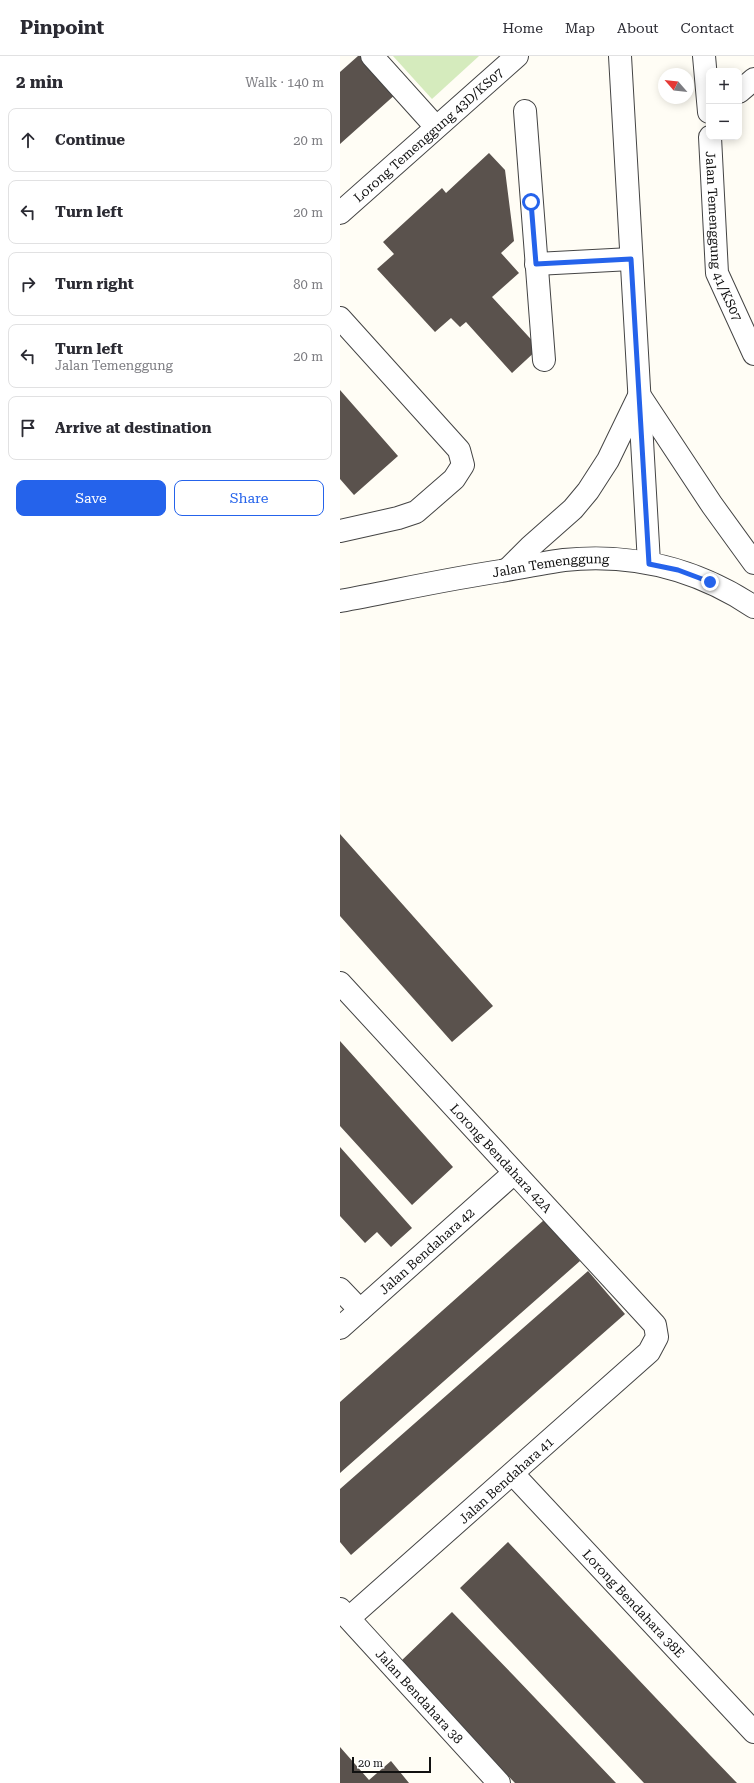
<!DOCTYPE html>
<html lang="en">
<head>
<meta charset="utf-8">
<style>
  :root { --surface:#fff; --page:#f7f7f7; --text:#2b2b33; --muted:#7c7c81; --line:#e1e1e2; --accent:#2563eb }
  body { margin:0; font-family:"Roboto Serif",serif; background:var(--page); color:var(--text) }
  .controls { position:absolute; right:12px; top:12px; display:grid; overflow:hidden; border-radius:8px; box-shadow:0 2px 10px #0003 }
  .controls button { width:36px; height:36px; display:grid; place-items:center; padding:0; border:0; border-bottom:1px solid var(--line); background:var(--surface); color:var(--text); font:20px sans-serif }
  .compass { position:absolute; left:318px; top:12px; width:36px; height:36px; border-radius:50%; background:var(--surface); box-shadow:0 2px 10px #0003; rotate:298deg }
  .scale { position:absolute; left:12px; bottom:10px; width:79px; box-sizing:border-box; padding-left:4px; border:2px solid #111; border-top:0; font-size:11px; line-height:14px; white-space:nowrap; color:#111; -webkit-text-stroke:3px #fff; paint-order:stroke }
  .stop { position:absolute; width:12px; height:12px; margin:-9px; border:3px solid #2563eb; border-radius:50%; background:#fff }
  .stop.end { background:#2563eb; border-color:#fff; box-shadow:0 1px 4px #0008 }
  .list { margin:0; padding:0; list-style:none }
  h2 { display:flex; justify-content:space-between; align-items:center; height:52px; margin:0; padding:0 16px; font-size:17px }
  h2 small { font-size:13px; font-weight:400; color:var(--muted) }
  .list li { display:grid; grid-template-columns:26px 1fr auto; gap:12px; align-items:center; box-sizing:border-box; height:64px; margin:0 8px 8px; padding:0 8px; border:1px solid var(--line); border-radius:8px }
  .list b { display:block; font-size:15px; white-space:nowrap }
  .list p { margin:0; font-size:13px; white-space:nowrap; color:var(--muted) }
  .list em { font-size:13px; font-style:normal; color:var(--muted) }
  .actions { display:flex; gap:8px; padding:12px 16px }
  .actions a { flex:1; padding:9px 0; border:1px solid var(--accent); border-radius:8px; text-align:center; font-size:14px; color:var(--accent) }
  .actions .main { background:var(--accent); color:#fff }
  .icon { flex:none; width:22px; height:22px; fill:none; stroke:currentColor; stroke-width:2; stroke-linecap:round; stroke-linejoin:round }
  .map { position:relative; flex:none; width:414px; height:1727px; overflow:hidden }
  header { display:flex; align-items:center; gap:24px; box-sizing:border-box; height:56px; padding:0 20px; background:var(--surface); border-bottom:1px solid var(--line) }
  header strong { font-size:19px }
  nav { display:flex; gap:22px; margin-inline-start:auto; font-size:14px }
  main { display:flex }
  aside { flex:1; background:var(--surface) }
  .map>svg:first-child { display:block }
  .green { fill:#d5ebbd }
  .building { fill:#5a524d }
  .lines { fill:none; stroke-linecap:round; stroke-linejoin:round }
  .minor-casing { stroke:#444; stroke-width:24 }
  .minor { stroke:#fff; stroke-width:22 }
  .route { stroke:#2563eb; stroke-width:5 }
  .labels { text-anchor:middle; stroke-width:4; stroke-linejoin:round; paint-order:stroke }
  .street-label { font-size:13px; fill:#111; stroke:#fff }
</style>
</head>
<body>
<header>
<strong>Pinpoint</strong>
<nav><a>Home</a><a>Map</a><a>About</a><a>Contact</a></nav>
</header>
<main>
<aside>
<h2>2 min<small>Walk · 140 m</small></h2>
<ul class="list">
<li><svg class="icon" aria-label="ahead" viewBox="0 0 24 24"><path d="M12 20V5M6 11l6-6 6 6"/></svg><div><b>Continue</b></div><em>20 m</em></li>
<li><svg class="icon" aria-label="left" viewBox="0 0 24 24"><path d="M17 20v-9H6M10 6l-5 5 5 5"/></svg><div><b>Turn left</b></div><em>20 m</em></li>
<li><svg class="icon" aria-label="right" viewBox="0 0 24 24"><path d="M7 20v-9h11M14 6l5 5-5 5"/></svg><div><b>Turn right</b></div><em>80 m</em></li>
<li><svg class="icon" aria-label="left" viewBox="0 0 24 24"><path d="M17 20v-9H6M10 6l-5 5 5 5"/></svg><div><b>Turn left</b><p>Jalan Temenggung</p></div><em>20 m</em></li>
<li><svg class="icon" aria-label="arrive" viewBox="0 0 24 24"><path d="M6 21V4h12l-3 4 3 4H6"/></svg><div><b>Arrive at destination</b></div></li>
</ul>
<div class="actions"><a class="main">Save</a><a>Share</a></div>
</aside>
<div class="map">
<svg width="414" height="1727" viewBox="0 0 414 1727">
  <rect width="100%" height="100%" fill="#fffdf5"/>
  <path class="green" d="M53 0H139L92 43Z"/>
  <path class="building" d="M18 0H24L57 37 0 88V16Z
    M149 97 165 114 174 185 161 197 179 217 152 241 199 292 172 317 126 266 120 271 111 262 95 276 37 213 54 198 43 186 102 132 106 137Z
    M0 334 58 400 14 439 0 423Z
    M0 778 153 950 112 986 0 860Z
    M0 985 113 1111 72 1149 0 1070Z
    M0 1091 72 1172 51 1191 37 1176 25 1187 0 1160Z
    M204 1164 240 1205 0 1417V1346Z
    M248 1215 285 1258 11 1499 0 1486V1433Z
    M168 1486 369 1698 397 1727H304L120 1532Z
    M112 1556 175 1621 276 1727H175L134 1685 60 1606Z
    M0 1691 29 1724 51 1705 69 1727H0Z"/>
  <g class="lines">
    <g class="minor-casing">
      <g id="minor">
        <path d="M32 0 96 71"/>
        <path d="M280 0 309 507"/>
        <path d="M364 0 369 56"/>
        <path d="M399 36 414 23"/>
        <path d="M185 55 204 304"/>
        <path id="s1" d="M370 81 377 217 414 298"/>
        <path id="s2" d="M0 157 177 0"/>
        <path d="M196 208 291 203"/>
        <path d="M0 262 119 394 123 409 114 423 76 456 58 462 0 475"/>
        <path d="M300 340 372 449 414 507"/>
        <path d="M168 513 190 491 233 453 248 435 268 404 299 340"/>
        <path id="s3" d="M0 545C54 535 107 523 161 515 182 511 203 507 224 504 292 497 357 513 414 551"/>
        <path id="s4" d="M0 927 315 1269 317 1281 309 1296 9 1562"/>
        <path d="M0 1233 20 1254"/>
        <path id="s5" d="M0 1272 174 1117"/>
        <path id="s6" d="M173 1418 414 1676"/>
        <path id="s7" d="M0 1553 159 1727"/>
      </g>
    </g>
    <use href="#minor" class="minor"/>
  </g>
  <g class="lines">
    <path class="route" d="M191 146 196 208 291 203 309 508 338 514 370 526"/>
  </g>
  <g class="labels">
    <g class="street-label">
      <text dy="5" stroke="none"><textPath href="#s2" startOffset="118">Lorong Temenggung 43D/KS07</textPath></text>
      <text dy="5" stroke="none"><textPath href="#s1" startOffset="101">Jalan Temenggung 41/KS07</textPath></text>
      <text dy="5" stroke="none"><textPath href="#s3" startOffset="214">Jalan Temenggung</textPath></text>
      <text dy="5" stroke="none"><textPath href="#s4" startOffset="238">Lorong Bendahara 42A</textPath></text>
      <text dy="5" stroke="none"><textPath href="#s5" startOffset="116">Jalan Bendahara 42</textPath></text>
      <text transform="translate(166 1424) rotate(-42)" y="5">Jalan Bendahara 41</text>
      <text dy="5" stroke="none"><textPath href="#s6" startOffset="177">Lorong Bendahara 38E</textPath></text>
      <text dy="5" stroke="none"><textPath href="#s7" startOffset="118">Jalan Bendahara 38</textPath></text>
    </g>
  </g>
</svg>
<div class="controls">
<button>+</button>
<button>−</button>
</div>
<svg class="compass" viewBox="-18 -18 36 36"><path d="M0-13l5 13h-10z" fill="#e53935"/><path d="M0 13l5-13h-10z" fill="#7c7c81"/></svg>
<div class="scale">20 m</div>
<div class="stop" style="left:191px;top:146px"></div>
<div class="stop end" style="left:370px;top:526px"></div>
</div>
</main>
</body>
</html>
